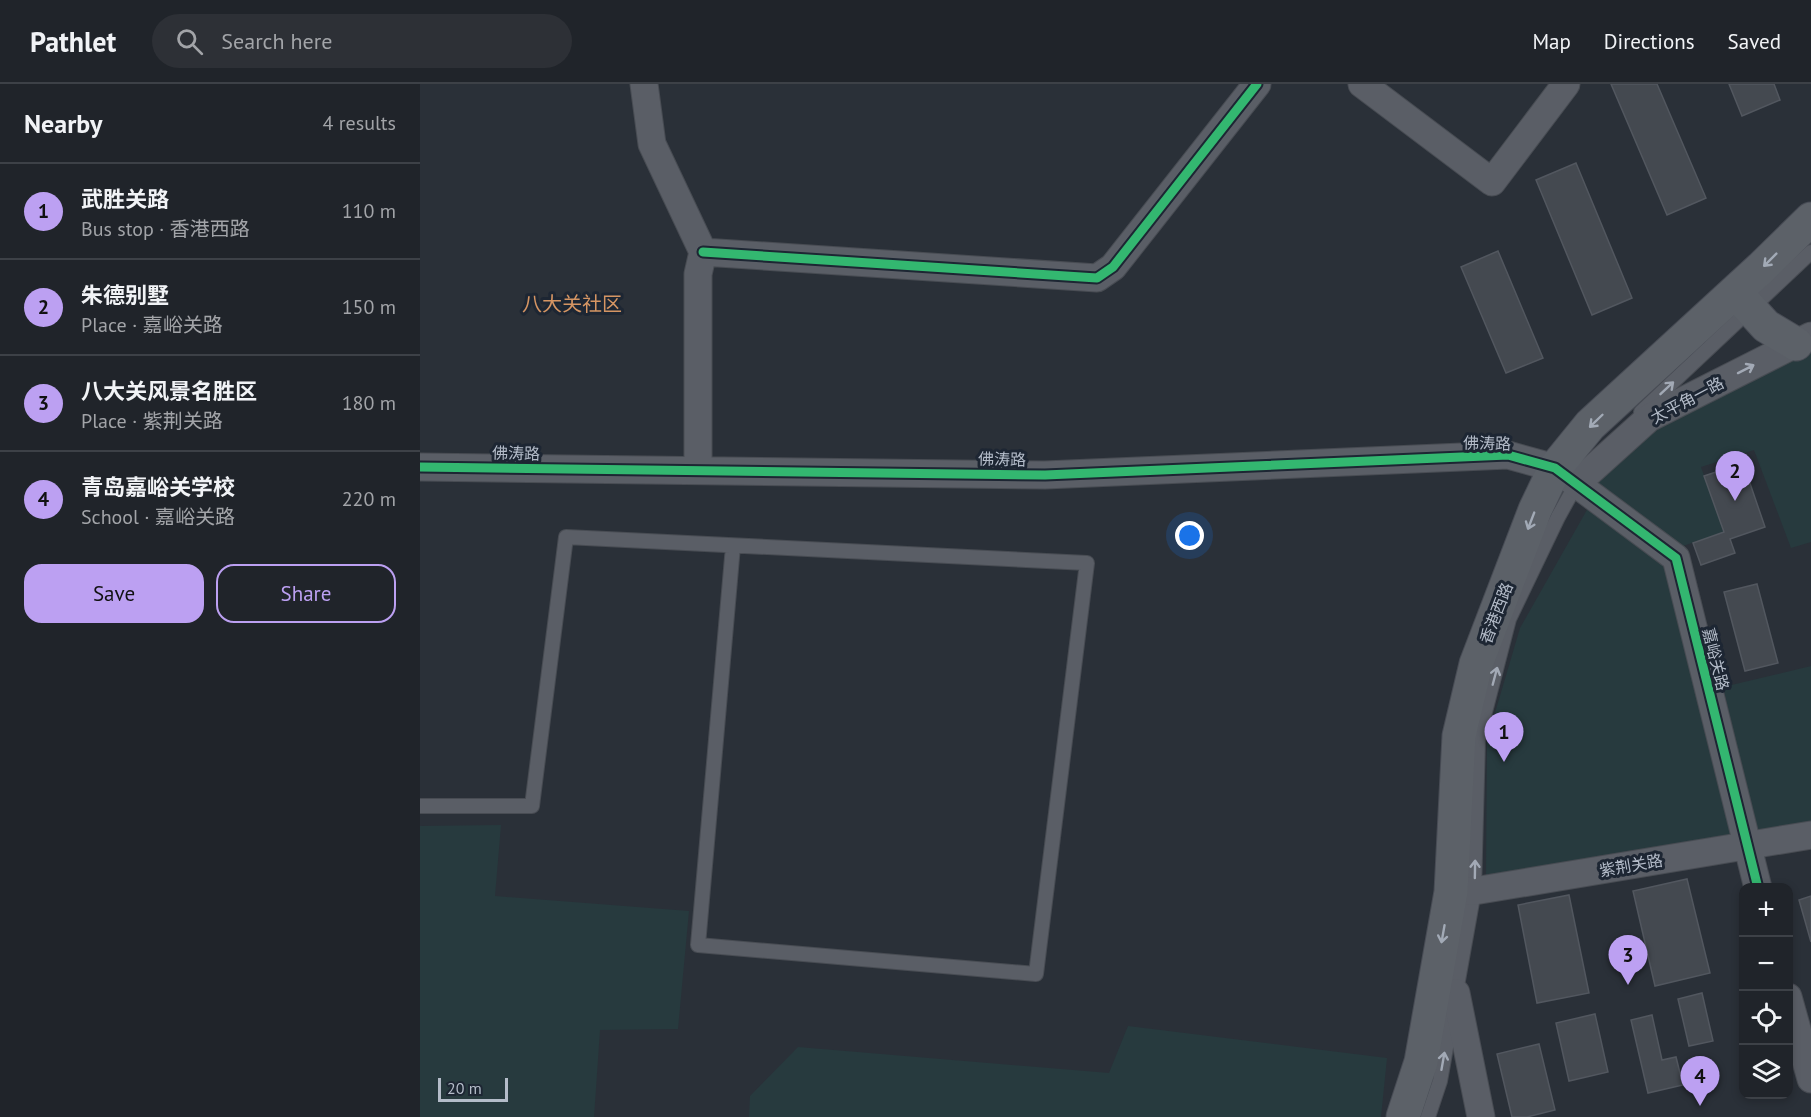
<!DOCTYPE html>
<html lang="en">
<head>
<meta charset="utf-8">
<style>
  :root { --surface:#20242a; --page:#2d3036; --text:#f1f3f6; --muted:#a2a4a8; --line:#3d4147; --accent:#bca0f2 }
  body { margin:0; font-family:"PT Sans","Noto Sans SC",sans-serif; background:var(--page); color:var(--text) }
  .controls { position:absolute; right:18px; bottom:18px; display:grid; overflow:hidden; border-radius:12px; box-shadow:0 3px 9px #0003 }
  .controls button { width:54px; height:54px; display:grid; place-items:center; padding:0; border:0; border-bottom:2px solid var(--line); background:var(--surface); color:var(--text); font:30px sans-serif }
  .scale { position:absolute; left:18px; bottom:15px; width:70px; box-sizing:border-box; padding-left:6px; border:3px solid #b4bcc9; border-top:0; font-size:16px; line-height:21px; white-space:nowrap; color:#b4bcc9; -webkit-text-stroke:4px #1d2633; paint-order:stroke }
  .you { position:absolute; left:770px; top:452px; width:21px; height:21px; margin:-15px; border:4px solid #fff; border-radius:50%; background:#1a73e8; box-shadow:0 0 0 9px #1a73e833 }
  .badge { display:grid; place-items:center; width:39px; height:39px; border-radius:50%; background:var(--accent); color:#111; font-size:20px; font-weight:700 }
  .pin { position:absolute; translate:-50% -50px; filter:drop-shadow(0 2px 3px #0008) }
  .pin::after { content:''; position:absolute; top:32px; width:21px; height:18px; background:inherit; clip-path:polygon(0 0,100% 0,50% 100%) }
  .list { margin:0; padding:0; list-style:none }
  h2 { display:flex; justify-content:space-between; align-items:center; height:78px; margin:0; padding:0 24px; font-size:26px }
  h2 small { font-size:20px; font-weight:400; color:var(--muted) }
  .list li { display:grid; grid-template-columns:39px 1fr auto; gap:18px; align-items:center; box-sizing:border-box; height:96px; padding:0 24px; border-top:2px solid var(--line) }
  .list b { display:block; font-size:22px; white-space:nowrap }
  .list p { margin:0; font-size:20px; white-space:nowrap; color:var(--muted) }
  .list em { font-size:20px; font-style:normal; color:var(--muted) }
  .actions { display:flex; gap:12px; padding:18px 24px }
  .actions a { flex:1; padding:14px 0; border:2px solid var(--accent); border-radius:18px; text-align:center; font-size:21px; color:var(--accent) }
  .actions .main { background:var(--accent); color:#111 }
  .icon { flex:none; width:33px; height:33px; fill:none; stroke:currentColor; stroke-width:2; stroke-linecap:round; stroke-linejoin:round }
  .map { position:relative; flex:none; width:1391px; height:1033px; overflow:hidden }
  header { display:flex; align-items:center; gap:36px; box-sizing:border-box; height:84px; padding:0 30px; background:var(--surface); border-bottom:2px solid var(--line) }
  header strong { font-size:28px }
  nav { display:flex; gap:33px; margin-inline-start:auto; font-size:21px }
  .search { width:420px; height:54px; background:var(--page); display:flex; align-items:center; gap:15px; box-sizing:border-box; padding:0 21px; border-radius:33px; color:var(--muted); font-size:22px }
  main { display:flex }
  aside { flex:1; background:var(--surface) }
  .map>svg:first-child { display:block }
  .green { fill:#273a3e }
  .building { fill:#444950; stroke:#52575f; stroke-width:1.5 }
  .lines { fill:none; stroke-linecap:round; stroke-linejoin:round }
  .lane-casing { stroke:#484c53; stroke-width:16 }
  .street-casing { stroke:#484c53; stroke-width:29 }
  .primary-casing { stroke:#484c55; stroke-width:35 }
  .lane { stroke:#5a5e66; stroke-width:14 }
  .street { stroke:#5a5e66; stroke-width:27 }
  .primary { stroke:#5c6168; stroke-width:33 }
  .cycleway-casing { stroke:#1d2633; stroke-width:13 }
  .cycleway { stroke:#33b770; stroke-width:9 }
  .oneway { stroke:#a2aab6 }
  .oneway2 { stroke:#a2a9b5 }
  .labels { text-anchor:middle; stroke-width:6; stroke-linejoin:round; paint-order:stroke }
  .street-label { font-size:16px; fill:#b4bcc9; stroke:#1d2633 }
  .quarter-label { font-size:20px; fill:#d59563; stroke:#1d2633 }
</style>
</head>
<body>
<header>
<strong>Pathlet</strong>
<div class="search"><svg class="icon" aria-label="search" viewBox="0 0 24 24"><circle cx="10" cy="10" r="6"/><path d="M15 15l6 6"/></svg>Search here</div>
<nav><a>Map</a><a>Directions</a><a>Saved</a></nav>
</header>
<main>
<aside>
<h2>Nearby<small>4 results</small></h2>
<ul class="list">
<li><span class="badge">1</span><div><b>武胜关路</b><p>Bus stop · 香港西路</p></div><em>110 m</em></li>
<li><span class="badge">2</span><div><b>朱德别墅</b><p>Place · 嘉峪关路</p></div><em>150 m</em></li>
<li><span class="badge">3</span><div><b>八大关风景名胜区</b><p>Place · 紫荆关路</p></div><em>180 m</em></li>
<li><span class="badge">4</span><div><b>青岛嘉峪关学校</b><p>School · 嘉峪关路</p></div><em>220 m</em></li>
</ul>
<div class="actions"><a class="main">Save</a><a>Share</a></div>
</aside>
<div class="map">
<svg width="1391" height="1033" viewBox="0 0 1391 1033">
  <rect width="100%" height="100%" fill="#2a3038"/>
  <path class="green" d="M1391 261V458L1371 464 1334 366 1281 383 1304 448 1260 463 1177 398 1243 332Z
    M1172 417 1249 482 1315 756 1066 795 1067 656 1100 544Z
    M1391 582V738L1337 748 1303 603Z
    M81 741 75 812 269 827 258 945 180 946 174 1033H0V742Z
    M708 942 967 974 961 1033H329L330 1012 378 963 689 989Z"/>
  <path class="building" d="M1191 0H1237L1286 114 1247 131Z
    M1309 0H1354L1360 16 1322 32Z
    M1156 79 1212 214 1172 231 1116 96Z
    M1078 167 1123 274 1086 289 1041 183Z
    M1323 379 1345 443 1310 455 1315 469 1281 481 1273 459 1304 448 1284 392Z
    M1337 500 1358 579 1325 587 1304 508Z
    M1267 795 1290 889 1235 902 1213 807Z
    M1149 811 1169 909 1117 919 1098 821Z
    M1391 812V858L1379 816Z
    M1282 909 1293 957 1269 962 1258 915Z
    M1175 930 1188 988 1149 997 1136 939Z
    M1232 931 1242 976 1256 973 1263 1001 1228 1009 1211 936Z
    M1119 960 1135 1026 1107 1033H1092L1077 970Z"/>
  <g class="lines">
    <g class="lane-casing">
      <path id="lane" d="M1221 328 1391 168
        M0 722H112L146 453 667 479 616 890 278 861 313 462
        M1008 1033 1020 997 1054 807 1058 655 1089 535 1138 433 1158 397"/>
    </g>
    <g class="street-casing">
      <path id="street" d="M224 0 232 60 283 168 278 190V386
        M942 0 1072 98 1146 0
        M283 168 677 194 693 183 837 0
        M0 383 625 391 1088 371 1135 384 1256 474 1338 804
        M1157 399 1229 334 1391 252
        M1031 808 1054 807 1391 751
        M1036 909 1061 1033
        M1368 913 1391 995"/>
    </g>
    <g class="primary-casing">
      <path id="primary" d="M1315 208 1346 242 1376 260
        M983 1033 1001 978 1031 808 1039 652 1056 580 1115 426 1135 384 1170 341 1341 184 1391 135"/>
    </g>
    <use href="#lane" class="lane"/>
    <use href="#street" class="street"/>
    <use href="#primary" class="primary"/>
    <g class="cycleway-casing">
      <path id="cycleway" d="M283 168 677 194 693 183 837 0
        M0 383 625 391 1088 371 1135 384 1256 474 1338 804"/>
    </g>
    <use href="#cycleway" class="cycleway"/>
  </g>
  <defs><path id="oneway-shaft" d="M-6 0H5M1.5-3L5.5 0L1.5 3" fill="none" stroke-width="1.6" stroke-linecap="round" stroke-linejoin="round" transform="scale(1.5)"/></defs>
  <g class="oneway">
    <use href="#oneway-shaft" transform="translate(1350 176) rotate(135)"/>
    <use href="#oneway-shaft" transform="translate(1176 337) rotate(136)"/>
    <use href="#oneway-shaft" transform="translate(1111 437) rotate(111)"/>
    <use href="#oneway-shaft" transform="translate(1023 850) rotate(100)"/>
  </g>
  <g class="oneway2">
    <use href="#oneway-shaft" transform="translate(1326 285) rotate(-27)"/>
    <use href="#oneway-shaft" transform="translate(1247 304) rotate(-43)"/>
    <use href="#oneway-shaft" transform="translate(1075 592) rotate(-75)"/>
    <use href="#oneway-shaft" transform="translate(1055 785) rotate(-89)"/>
    <use href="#oneway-shaft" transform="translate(1023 977) rotate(-80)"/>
  </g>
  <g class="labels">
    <g class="street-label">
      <text transform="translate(1267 316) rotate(-28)" y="6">太平角一路</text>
      <text transform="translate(1067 359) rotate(1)" y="6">佛涛路</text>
      <text transform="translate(96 369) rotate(1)" y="6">佛涛路</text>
      <text transform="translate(582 375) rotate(1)" y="6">佛涛路</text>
      <text transform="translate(1076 529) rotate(-69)" y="6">香港西路</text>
      <text transform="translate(1296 575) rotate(76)" y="6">嘉峪关路</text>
      <text transform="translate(1211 781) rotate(-10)" y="6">紫荆关路</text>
    </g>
    <g class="quarter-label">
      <text x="152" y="227">八大关社区</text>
    </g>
  </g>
</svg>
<div class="controls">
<button>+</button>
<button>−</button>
<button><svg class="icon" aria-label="locate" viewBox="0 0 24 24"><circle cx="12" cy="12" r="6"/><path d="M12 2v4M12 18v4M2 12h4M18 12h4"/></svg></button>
<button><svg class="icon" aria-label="layers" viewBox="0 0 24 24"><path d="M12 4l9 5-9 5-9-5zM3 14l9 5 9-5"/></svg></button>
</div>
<div class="scale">20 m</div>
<div class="you"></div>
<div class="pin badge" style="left:1084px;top:678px">1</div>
<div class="pin badge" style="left:1315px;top:417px">2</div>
<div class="pin badge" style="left:1208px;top:901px">3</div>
<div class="pin badge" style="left:1280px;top:1022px">4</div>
</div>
</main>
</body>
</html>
